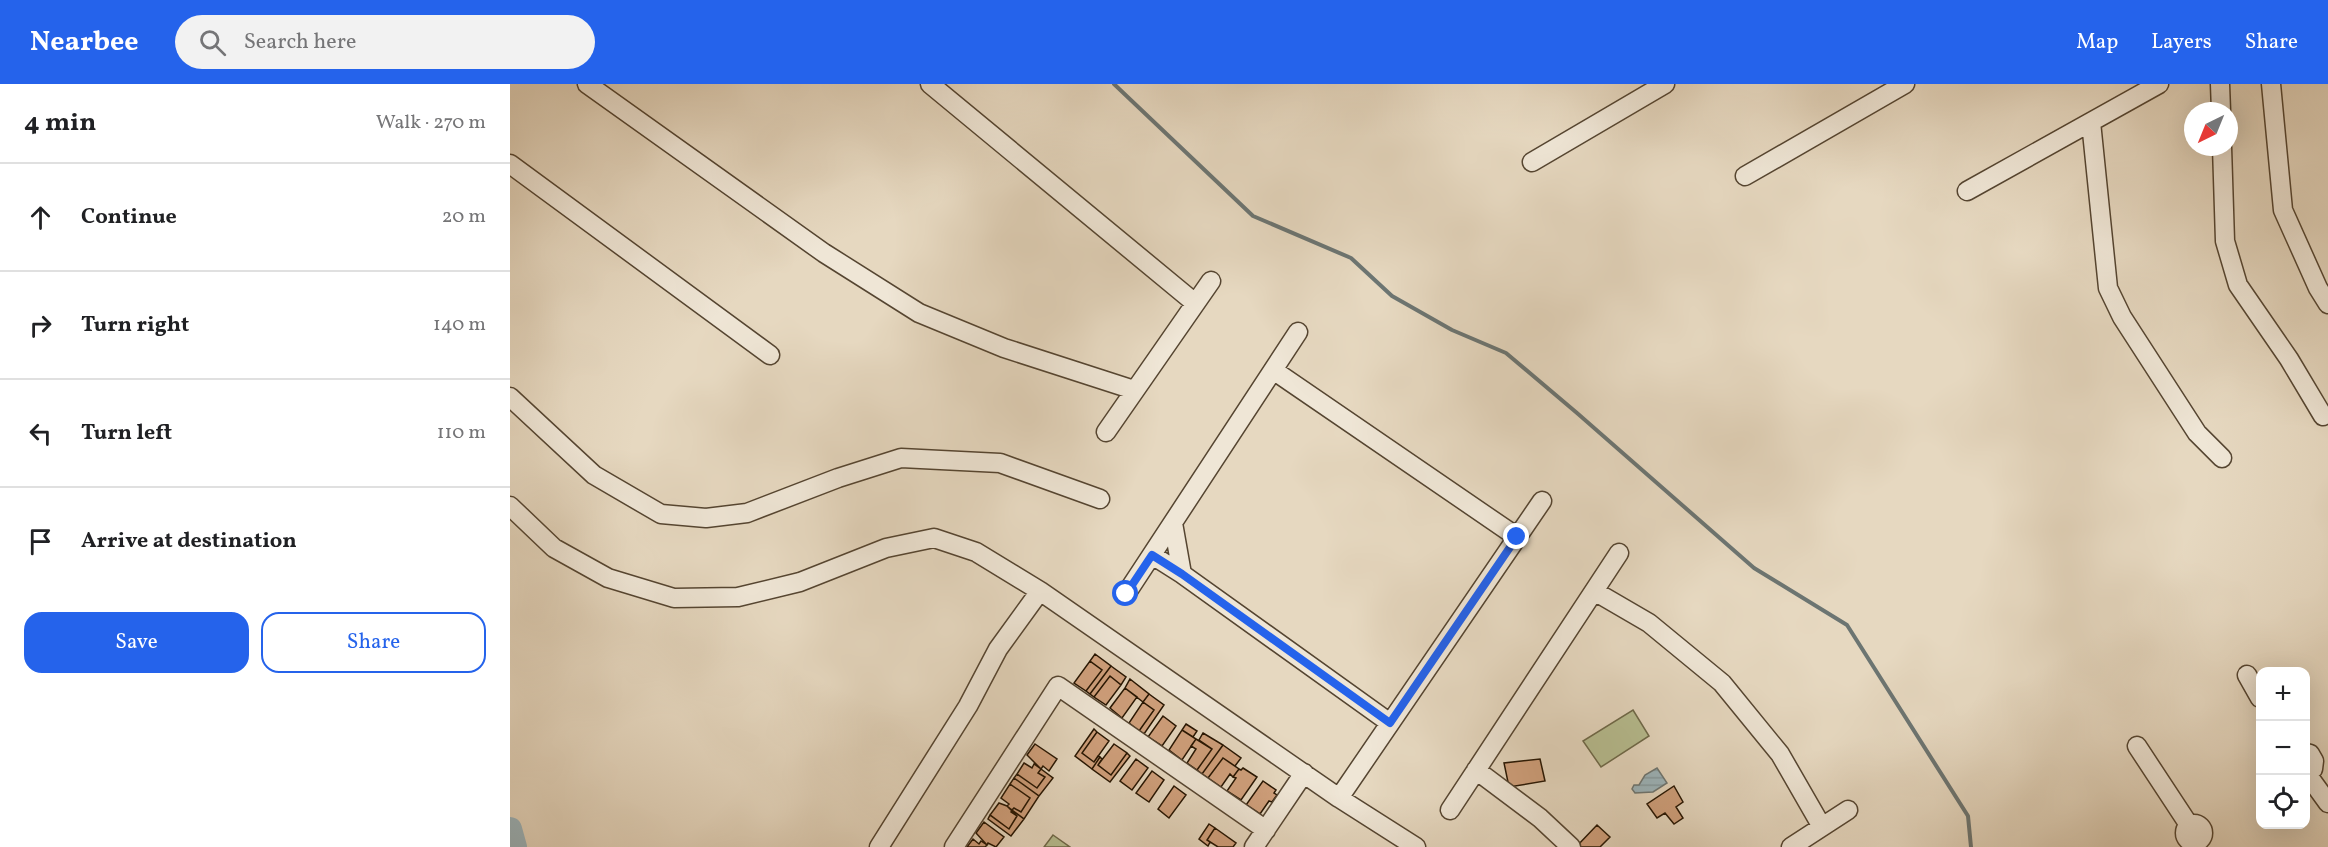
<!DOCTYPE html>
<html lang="en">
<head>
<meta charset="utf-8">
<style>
  :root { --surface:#fff; --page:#f2f2f2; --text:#202124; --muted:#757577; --line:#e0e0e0; --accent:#2563eb }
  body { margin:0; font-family:Vollkorn,serif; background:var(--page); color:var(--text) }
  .controls { position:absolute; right:18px; bottom:18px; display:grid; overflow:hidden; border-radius:12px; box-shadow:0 6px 24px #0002 }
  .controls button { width:54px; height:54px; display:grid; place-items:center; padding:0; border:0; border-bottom:2px solid var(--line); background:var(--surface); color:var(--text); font:30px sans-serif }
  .compass { position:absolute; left:1674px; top:18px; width:54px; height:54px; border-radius:50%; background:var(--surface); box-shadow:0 6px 24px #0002; rotate:223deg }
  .stop { position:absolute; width:18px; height:18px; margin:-14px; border:4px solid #2563eb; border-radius:50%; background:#fff }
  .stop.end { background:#2563eb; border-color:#fff; box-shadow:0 2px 6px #0008 }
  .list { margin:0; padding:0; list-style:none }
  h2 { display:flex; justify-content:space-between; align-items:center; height:78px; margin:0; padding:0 24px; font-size:26px }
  h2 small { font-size:20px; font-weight:400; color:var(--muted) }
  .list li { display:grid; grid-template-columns:39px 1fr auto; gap:18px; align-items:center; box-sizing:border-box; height:108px; padding:0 24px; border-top:2px solid var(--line) }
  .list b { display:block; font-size:22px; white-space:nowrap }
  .list em { font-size:20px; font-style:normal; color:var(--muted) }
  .actions { display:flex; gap:12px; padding:18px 24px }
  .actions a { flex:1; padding:14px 0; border:2px solid var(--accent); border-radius:18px; text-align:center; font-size:21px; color:var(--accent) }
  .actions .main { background:var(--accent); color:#fff }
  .icon { flex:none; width:33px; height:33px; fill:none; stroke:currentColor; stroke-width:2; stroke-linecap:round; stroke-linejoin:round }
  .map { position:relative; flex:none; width:1818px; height:763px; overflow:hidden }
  header { display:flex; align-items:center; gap:36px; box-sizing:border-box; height:84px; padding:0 30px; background:var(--accent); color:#fff }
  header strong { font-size:28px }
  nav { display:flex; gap:33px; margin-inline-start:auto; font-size:21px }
  .search { width:420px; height:54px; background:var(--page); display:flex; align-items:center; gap:15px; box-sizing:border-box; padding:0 21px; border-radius:33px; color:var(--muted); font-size:22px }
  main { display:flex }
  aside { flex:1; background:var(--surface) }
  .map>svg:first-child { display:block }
  .green { fill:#b7be91; stroke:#6e6949; stroke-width:1.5 }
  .water { fill:url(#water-rules); stroke:#6c7572; stroke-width:1.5 }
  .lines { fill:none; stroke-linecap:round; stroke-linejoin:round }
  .stream { stroke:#6c7572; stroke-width:4 }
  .river { stroke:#9cb6be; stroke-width:24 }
  .building { fill:#d0a07c; stroke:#251401; stroke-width:1.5 }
  .minor-casing { stroke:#554531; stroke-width:21 }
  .minor { stroke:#efe6d6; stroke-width:18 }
  .route { stroke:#2563eb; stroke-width:8 }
</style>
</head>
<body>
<header>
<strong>Nearbee</strong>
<div class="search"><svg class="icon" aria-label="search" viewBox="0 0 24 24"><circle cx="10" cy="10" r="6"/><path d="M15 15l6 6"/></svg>Search here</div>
<nav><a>Map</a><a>Layers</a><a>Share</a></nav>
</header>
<main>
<aside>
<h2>4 min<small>Walk · 270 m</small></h2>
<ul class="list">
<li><svg class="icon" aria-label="ahead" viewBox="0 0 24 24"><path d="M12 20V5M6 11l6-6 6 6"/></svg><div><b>Continue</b></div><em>20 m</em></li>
<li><svg class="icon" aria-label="right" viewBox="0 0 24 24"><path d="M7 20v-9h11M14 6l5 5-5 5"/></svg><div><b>Turn right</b></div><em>140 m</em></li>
<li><svg class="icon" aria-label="left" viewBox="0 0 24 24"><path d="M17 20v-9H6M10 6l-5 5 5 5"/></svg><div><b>Turn left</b></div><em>110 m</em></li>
<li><svg class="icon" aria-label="arrive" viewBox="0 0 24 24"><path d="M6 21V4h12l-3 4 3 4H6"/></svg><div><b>Arrive at destination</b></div></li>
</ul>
<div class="actions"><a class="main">Save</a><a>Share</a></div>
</aside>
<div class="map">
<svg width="1818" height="763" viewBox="0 0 1818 763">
  <defs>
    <pattern id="water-rules" width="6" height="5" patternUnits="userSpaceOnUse" patternTransform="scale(1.5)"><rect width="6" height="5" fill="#9cb6be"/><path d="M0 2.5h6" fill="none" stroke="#869ca2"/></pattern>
  </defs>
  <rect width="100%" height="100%" fill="#e6d8c0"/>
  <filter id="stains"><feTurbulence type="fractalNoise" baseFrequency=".00333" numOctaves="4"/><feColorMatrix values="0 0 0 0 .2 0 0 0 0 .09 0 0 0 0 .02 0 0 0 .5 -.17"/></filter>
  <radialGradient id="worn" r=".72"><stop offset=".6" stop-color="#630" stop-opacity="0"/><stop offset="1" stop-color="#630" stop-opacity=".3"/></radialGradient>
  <path class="green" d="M1123 626 1139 652 1091 683 1073 657Z
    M543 751 560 763H534Z"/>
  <path class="water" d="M1147 684 1157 699 1143 708 1125 709 1122 705 1124 701H1129L1135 691Z"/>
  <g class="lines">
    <path class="stream" d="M604 0 743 132 841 174 882 212 942 246 996 269 1067 329 1244 484 1337 541 1458 732 1461 763"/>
    <path class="river" d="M0 745 5 763"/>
  </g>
  <path class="building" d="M585 570 601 582 580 610 576 607 592 586 580 577Z
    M580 577 592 586 576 607 564 599Z
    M601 582 616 593 611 601 600 592 584 613 580 610Z
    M600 592 611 601 596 621 584 613Z
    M620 595 639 610 633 618 615 604Z
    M615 604 627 613 612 634 600 624Z
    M639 610 654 621 634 650 629 647 644 626 633 618Z
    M633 618 644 626 629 647 619 639Z
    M653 632 666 642 652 662 638 653Z
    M676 640 687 647 683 653 672 646Z
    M584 645 587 648 572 669 584 678 588 672 590 673 582 685 565 672Z
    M672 646 686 655 672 676 659 666Z
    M587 648 599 657 584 678 572 669Z
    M693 649 713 661 692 690 687 686 702 665 689 656Z
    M686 655 702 665 687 686 677 679 686 665 681 662Z
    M525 660 547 675 539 687 533 682 531 685 517 671Z
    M604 660 617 669 601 691 588 681Z
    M713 661 731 674 725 682 713 674 698 694 692 690Z
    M617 669 620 672 600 698 582 685 590 673 592 675 588 681 601 691Z
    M713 674 729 685 723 693 720 690 711 703 698 694Z
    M626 675 638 684 622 706 610 697Z
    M1030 675 1035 697 999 703 994 679Z
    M514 679 522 684 524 680 531 685 528 689 535 693 527 704 507 690Z
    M733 684 747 693 731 716 717 707 726 694 723 693 729 685 731 686Z
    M531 685 543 694 529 712 504 694 507 690 527 704 535 693 528 689Z
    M642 687 654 696 639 718 626 709Z
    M504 694 529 712 514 735 502 726 504 724 511 728 520 714 500 700Z
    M753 697 766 706 764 709 767 711 762 718 759 717 750 730 736 721Z
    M500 700 520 714 511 728 504 724 502 726 497 722 499 720 491 714Z
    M664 702 676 711 659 734 648 725Z
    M1164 702 1173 718 1166 723 1173 734 1164 740 1155 729 1147 734 1137 720Z
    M489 719 497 722 507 732 499 745 480 731Z
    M502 726 514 735 501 752 478 735 480 731 499 745 507 732 501 728Z
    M474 738 494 753 486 763 478 759 477 761 466 749Z
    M699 740 705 744 697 756 700 758 698 762 689 755Z
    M1087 741 1100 753 1090 763H1066Z
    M705 744 726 759 723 763H708L697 756Z
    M463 755 469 760 471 757 477 761 475 763H457Z"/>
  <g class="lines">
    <g class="minor-casing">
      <path id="minor" d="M77 0 314 169 409 229 494 264 624 306
        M420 0 685 219
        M1710 0 1711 27
        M1761 0 1773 126 1808 204 1818 220
        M1581 38 1598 204 1612 233 1687 349 1712 374
        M1712 63 1715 157 1728 201 1779 275 1813 332
        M1022 78 1155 0
        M0 80 260 271
        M1235 92 1395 0
        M1457 107 1649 0
        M763 286 1007 453
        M0 313 84 391 151 430 196 434 237 429 328 394 391 374 490 379 590 415
        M596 348 701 197
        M0 422 44 464 98 494 164 514 228 513 290 498 376 464 424 454 466 468 530 507 829 714 906 763
        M663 439 672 490
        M642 471 672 490 880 639
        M1084 507 1139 539 1212 599 1270 670 1312 743
        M616 510 788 248
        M1737 591 1750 614
        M1627 662 1679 741
        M1796 669 1800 670 1804 677 1803 685 1796 690
        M966 686 1030 734 1061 763
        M1797 690 1818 719
        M829 714 1032 417
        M940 726 1109 469
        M1675 749a9 9 0 1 1 18 0a9 9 0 1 1-18 0Z
        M369 763 458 622 488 565 530 507
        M444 763 548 602 756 746
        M744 763 794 689
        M1281 763 1338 726"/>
    </g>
    <use href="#minor" class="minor"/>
  </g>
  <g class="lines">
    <path class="route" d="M616 510 642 471 672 490 880 639 1007 453"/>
  </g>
  <rect width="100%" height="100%" filter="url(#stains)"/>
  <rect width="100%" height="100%" fill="url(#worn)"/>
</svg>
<div class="controls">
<button>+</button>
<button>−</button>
<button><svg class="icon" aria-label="locate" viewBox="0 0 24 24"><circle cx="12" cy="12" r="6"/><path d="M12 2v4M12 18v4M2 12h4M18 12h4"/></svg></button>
</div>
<svg class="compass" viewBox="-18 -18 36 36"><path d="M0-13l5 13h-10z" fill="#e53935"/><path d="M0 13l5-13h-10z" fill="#757577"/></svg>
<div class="stop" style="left:616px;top:510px"></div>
<div class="stop end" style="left:1007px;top:453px"></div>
</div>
</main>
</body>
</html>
